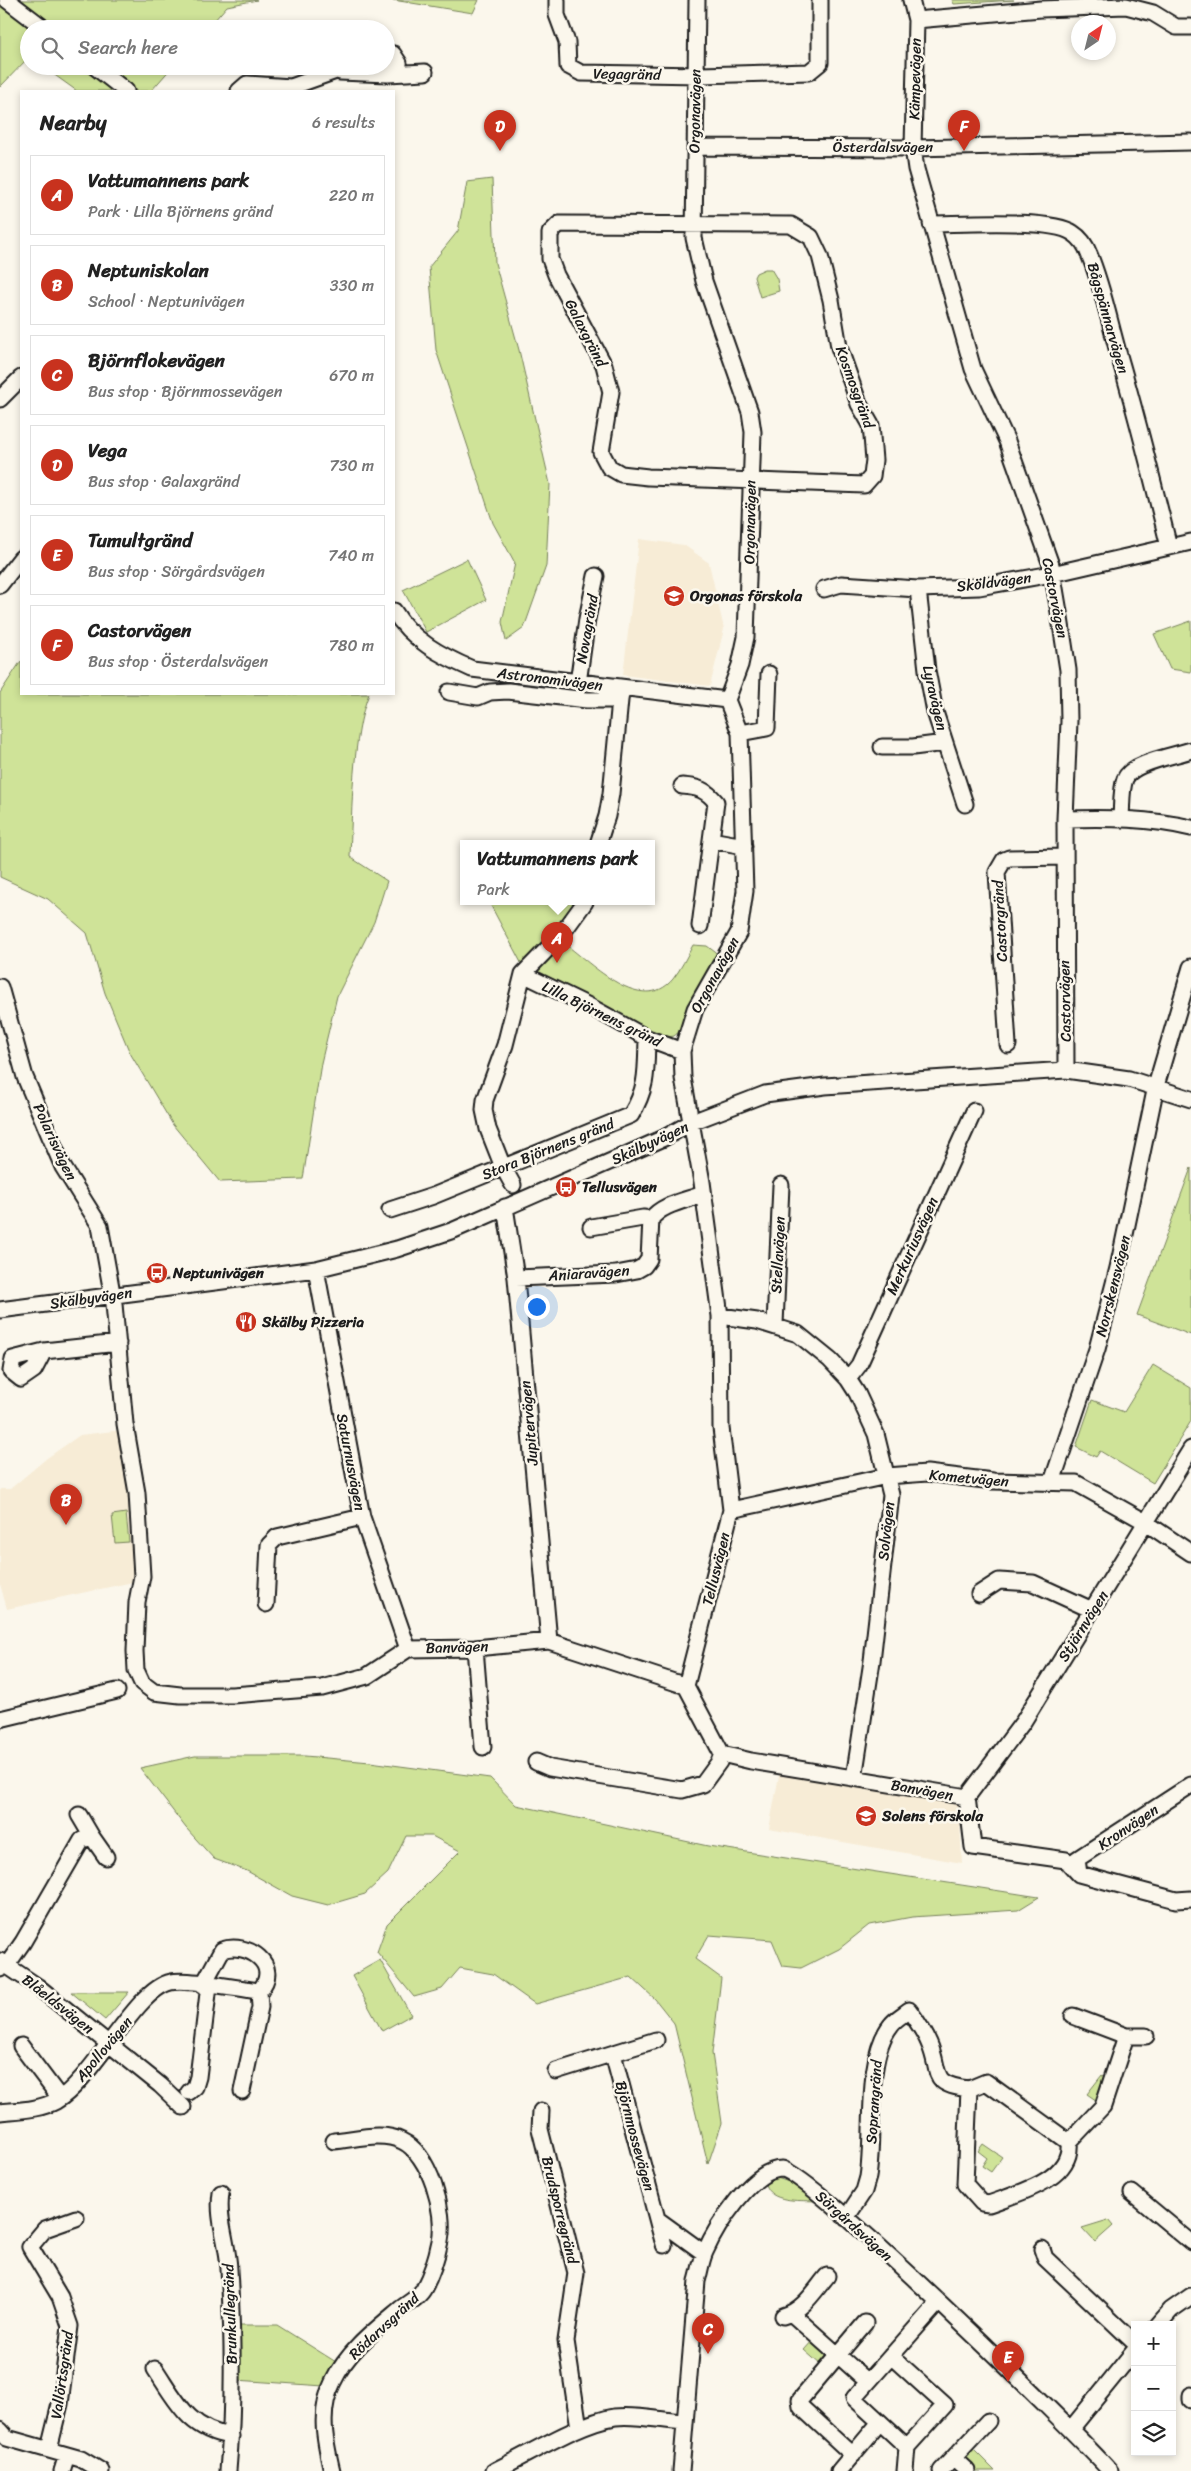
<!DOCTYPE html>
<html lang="en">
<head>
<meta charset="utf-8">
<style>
  :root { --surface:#fff; --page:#f2f2f2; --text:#222; --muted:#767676; --line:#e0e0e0; --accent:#c8321e }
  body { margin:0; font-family:Sriracha,sans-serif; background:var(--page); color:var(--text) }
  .controls { position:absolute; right:15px; bottom:15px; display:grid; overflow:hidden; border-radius:0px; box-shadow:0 2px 8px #0003 }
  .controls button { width:45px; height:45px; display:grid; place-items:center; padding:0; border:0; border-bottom:1px solid var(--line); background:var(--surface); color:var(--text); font:25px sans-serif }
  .compass { position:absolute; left:1071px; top:15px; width:45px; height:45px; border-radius:50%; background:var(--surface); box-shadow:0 2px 8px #0003; rotate:35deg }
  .you { position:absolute; left:536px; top:1306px; width:18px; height:18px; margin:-12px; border:4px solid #fff; border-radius:50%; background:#1a73e8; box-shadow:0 0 0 8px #1a73e833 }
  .badge { display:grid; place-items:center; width:32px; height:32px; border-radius:50%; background:var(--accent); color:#fff; font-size:16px; font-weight:700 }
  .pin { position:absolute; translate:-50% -41px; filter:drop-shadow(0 1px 2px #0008) }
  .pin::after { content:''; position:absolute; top:26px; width:18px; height:15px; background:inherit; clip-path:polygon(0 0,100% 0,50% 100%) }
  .popup { position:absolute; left:460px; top:840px; width:195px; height:65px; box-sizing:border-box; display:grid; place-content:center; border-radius:0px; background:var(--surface); filter:drop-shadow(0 1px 4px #0005); font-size:16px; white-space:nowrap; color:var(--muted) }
  .popup b { font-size:19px; color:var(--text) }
  .popup::after { content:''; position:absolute; left:50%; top:100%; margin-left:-10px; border:10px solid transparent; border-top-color:var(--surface) }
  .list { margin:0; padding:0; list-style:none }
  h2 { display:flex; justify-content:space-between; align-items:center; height:65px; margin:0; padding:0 20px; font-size:21px }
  h2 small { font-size:16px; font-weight:400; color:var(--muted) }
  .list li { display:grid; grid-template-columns:32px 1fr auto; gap:15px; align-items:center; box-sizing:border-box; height:80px; margin:0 10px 10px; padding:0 10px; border:1px solid var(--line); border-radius:0px }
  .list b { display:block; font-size:19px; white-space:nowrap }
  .list p { margin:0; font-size:16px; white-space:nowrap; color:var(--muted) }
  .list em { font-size:16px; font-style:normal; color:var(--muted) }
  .icon { flex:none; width:28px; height:28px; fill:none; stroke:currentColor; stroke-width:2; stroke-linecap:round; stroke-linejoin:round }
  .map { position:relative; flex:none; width:1191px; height:2471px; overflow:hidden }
  .search { position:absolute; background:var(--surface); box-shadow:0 2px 8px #0003; left:20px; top:20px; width:375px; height:55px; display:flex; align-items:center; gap:12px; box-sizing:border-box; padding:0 18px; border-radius:28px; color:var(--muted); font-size:19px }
  .panel { position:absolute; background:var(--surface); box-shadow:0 2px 8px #0003; left:20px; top:90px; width:375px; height:605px; border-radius:0px }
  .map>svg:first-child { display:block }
  .built { fill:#f7ecd6 }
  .green { fill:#cfe398; stroke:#76805a }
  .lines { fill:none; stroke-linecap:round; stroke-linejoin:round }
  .minor-casing { stroke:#1c1c1c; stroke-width:19 }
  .minor { stroke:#fbf7ec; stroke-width:15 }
  .labels { text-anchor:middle; stroke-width:5; stroke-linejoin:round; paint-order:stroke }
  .street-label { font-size:15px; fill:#1c1c1c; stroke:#fbf7ec }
  .poi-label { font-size:15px; font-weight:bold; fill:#1c1c1c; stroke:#fbf7ec; text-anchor:start }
</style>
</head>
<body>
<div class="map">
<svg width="1191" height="2471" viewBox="0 0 1191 2471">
  <rect width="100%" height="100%" fill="#fbf7ec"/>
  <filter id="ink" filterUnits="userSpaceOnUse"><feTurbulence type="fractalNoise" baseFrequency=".02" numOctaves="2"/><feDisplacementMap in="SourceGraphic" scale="10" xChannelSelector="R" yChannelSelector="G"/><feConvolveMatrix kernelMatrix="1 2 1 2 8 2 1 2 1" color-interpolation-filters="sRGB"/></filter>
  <g filter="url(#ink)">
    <path class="built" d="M639 539 684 545 709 563 724 629 710 686 623 675Z
      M122 1430 135 1561 133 1582 7 1609 0 1584V1489H10L47 1458 80 1435Z
      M780 1770 959 1802 962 1863 769 1829Z"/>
    <path class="green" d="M0 0H257L227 6 207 29H29V57L0 87Z
      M393 0H479L473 13Z
      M952 0H1014L954 4Z
      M42 66H173L151 91H77Z
      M492 179 495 263 519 350 550 484 546 566 524 628 506 641 502 622 515 563 493 523 436 350 429 267 458 231 467 182Z
      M765 269H771L777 279 779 291 760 297 754 277 756 273Z
      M467 559 486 600 426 632 403 590Z
      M1191 621V672L1170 669 1154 634Z
      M21 661V694H369C352 734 352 812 350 857L387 881 374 922 337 996 321 1063 303 1179 220 1182 173 1125 130 1053 105 993 87 933 48 899 0 877V693Z
      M489 902H571L587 913 565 944C592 964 642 1016 673 979 681 969 687 956 693 945L707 946 719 955 700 985 679 1032 674 1036 662 1038 526 972Z
      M1191 1168V1335L1137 1315Z
      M1153 1365 1191 1388V1421L1153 1483 1100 1451 1096 1457 1076 1447 1092 1400 1124 1412Z
      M126 1513 129 1542 115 1543 112 1515Z
      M195 1756H305L370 1762 490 1778 516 1805 708 1846 1039 1897 1018 1910 912 1917 869 1925 839 1949 801 1968 783 1966 772 1940 709 1935 695 1959 721 1978 712 2053 722 2123 708 2164 674 2023 655 1999 631 1977 535 2004 493 1974 460 1968 442 1989 414 1997 377 1952 387 1924 460 1851 432 1836H406L388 1873 365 1894 328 1905 292 1896 247 1871 214 1859 186 1828 140 1768Z
      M380 1960 411 2015 382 2031 352 1976Z
      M71 1992H129L105 2020Z
      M1102 2075 1110 2081 1100 2103 1087 2094Z
      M983 2144 1002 2157 991 2172 982 2166 987 2158 978 2151Z
      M777 2178 795 2184 815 2201C799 2200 770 2203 765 2184L768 2180Z
      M1108 2220 1113 2226 1095 2242 1082 2228Z
      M236 2325H277L336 2362 324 2386 236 2380Z
      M813 2340 830 2355 821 2365 804 2350Z
      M973 2449 995 2471H971L961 2461Z"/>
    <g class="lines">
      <g class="minor-casing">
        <path id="minor" d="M7 0 45 29
          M557 0V15L567 42 568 66 581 73 701 75 809 72 820 63V0
          M911 0 916 20
          M94 66 126 91
          M340 72 388 74 399 63 393 54 386 53
          M388 74 425 72
          M239 91 247 84 291 87 350 66
          M695 147 913 148 1191 142
          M559 224 791 225 811 237 820 256 831 300 839 347 859 404 871 425 874 460 872 476 864 485 648 477 621 474 609 467 601 452 611 392 604 365 556 275 550 259V233Z
          M931 224C960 224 1052 218 1073 233 1081 238 1086 246 1089 254 1102 285 1109 320 1118 352 1137 417 1153 481 1169 547
          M0 399 21 378
          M0 585 21 558
          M824 589 841 584 918 589 979 587 1052 574 1191 542
          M918 589 927 670 935 712 965 804
          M394 611C411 640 442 656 472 669L727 700
          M578 683 587 619 596 576
          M449 692 478 697 490 692 508 691 587 700H620L622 688
          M740 733 767 728 769 674
          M882 747H913L945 743
          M682 786C698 787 706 790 716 802L711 840 744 846
          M1121 817C1122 806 1121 789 1125 779 1132 762 1175 756 1191 750
          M1065 819C1109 818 1149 818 1191 828
          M598 844 607 816 611 794 620 700
          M700 926 711 840
          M523 974 591 1007 647 1038 682 1051
          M0 987 25 1077 46 1127 63 1167 100 1226 114 1304 125 1424 137 1493 142 1576 137 1602 135 1651 136 1670 142 1683 154 1692 180 1695H232L322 1688 367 1676 408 1649 475 1648 549 1641 686 1686 722 1754 751 1761 967 1797 973 1847 1066 1860 1079 1874 1176 1900 1191 1899
          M1008 1045 997 872 1004 860 1009 858 1065 857
          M1066 1070 1065 819 1069 721 1068 670 1060 618 1051 565 1007 441 973 369 916 169 913 148 916 20 1041 9 1126 6 1153 13 1176 27H1191
          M513 1185 503 1167 488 1129 484 1110 485 1100 505 1045 523 974 561 935 585 902
          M505 1207 516 1278 549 1641
          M390 1210 433 1196 631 1115C648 1087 646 1070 647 1038
          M591 1227 643 1218 651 1219
          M316 1269 362 1517 408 1649
          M516 1278 616 1274 637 1270 644 1266 649 1259 651 1219C662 1204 685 1201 703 1194
          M0 1310 316 1269 397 1249 454 1230 664 1138 692 1122 765 1094 825 1086 1066 1070 1129 1079 1191 1099
          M720 1316 757 1321 798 1334 830 1360 848 1379 857 1393 876 1434 891 1495 872 1661 854 1778
          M775 1325 781 1185
          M44 1351 13 1359 11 1371 21 1379 34 1370 44 1351 118 1343
          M848 1379 859 1365 974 1111
          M1052 1482 1097 1349 1118 1268 1156 1086 1191 967
          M731 1510 887 1476 927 1473 993 1481 1076 1483 1142 1520 1191 1553
          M979 1594 999 1581 1033 1583 1092 1610
          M266 1604 269 1545 277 1537 362 1517
          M475 1648 483 1747
          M686 1686 731 1510 721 1428 720 1316 702 1182 683 1078 682 1051 695 1009 739 932 745 891 740 733 727 700 740 665 746 637 753 432 750 412 704 281 694 238 697 0
          M0 1719 117 1691
          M536 1762 550 1768 682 1790 703 1784 719 1762 722 1754
          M967 1797 1023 1722 1191 1449
          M79 1815 92 1837
          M1079 1874 1077 1859 1191 1785
          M0 1961 37 1986 160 2085 183 2107
          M0 1969 7 1965 23 1942 82 1840 92 1837 106 1857
          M1073 2016 1126 2036H1146
          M21 2046 60 2098
          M613 2054 664 2245
          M556 2071 656 2040
          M969 2089 986 2082 1069 2142
          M242 2091 260 2007 259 1991
          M189 2092 195 2087 198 2077 209 1985
          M541 2111 540 2129 576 2273 566 2341 579 2428
          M0 2112C19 2110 39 2110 56 2101 93 2080 136 1989 171 1982 187 1978 239 1989 259 1991 283 1965 247 1941 222 1950L203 1985
          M221 2193C217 2219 228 2243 229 2269 233 2336 234 2404 228 2471
          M1132 2193 1191 2242
          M846 2218 864 2191 868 2177C875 2134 864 2059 891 2025 895 2019 903 2015 909 2010 916 2020 924 2031 929 2043 942 2073 928 2084 969 2089L965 2184 982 2203 989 2204C1018 2193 1073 2180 1069 2142L1103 2106 1126 2036
          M657 2219 704 2253
          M1042 2249 1045 2258 1135 2343
          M792 2314 868 2382
          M783 2316C803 2311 815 2290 827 2276
          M1158 2325 1171 2310 1191 2296
          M891 2356 945 2405 907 2447 854 2398 938 2303
          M155 2369C177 2402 189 2430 231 2436
          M1191 2395V2400
          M1071 2429 1135 2350
          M0 2430 7 2438 81 2459 101 2471
          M49 2449 60 2404 70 2326 60 2297 30 2247 45 2229 76 2218
          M853 2455 801 2407 800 2400 865 2323
          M953 2458 967 2471
          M62 2471 67 2455
          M332 2471C325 2441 318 2411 333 2382 347 2352 374 2331 399 2310 406 2304 420 2297 424 2288 431 2275 437 2256 440 2241 446 2212 430 2154 402 2141 382 2131 356 2139 334 2141
          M494 2471C528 2455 580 2422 615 2417 635 2414 664 2421 684 2422
          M681 2471 697 2281C700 2271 701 2261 705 2252 716 2227 752 2169 782 2169 808 2170 1078 2434 1110 2471
          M839 2471 880 2422
          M905 2471 907 2447
          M941 2471 988 2421"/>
      </g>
      <use href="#minor" class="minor"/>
    </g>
  </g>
  <defs>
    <g id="school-disc" transform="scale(1.125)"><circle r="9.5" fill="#c8321e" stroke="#fbf7ec"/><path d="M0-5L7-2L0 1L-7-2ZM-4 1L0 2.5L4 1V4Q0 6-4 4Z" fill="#fff"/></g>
    <g id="bus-disc" transform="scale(1.125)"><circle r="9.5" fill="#c8321e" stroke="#fbf7ec"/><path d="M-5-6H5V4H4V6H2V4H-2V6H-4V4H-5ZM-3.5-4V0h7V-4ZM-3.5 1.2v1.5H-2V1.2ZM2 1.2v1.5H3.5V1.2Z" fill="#fff"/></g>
    <g id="restaurant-disc" transform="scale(1.125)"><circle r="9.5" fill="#c8321e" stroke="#fbf7ec"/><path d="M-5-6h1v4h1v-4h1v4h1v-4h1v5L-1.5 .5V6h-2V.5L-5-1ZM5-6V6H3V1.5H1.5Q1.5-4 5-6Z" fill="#fff"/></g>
  </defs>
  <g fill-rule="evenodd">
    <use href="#school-disc" x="674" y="596"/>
    <use href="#bus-disc" x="566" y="1187"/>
    <use href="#bus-disc" x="157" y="1273"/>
    <use href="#restaurant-disc" x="246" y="1322"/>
    <use href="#school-disc" x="866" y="1816"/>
  </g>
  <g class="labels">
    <g class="street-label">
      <text transform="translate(627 74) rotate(1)" y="5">Vegagränd</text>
      <text transform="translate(915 79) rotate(-89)" y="5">Kämpevägen</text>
      <text transform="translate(695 111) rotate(-89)" y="5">Orgonavägen</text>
      <text x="883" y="152">Österdalsvägen</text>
      <text transform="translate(1108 318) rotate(74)" y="5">Bågspännarvägen</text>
      <text transform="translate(586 333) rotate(63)" y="5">Galaxgränd</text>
      <text transform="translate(855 387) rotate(70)" y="5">Kosmosgränd</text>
      <text transform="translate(750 522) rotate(-89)" y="5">Orgonavägen</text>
      <text transform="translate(994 582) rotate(-7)" y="5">Sköldvägen</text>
      <text transform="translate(1055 598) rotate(79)" y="5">Castorvägen</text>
      <text transform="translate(587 629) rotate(-80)" y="5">Novagränd</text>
      <text transform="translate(550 679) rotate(7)" y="5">Astronomivägen</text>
      <text transform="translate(935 698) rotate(77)" y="5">Lyravägen</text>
      <text transform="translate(1000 921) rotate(-93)" y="5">Castorgränd</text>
      <text transform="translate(715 975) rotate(-61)" y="5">Orgonavägen</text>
      <text transform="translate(1065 1001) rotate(-91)" y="5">Castorvägen</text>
      <text transform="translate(602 1014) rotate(26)" y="5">Lilla Björnens gränd</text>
      <text transform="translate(55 1142) rotate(65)" y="5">Polarisvägen</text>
      <text transform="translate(650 1143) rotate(-25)" y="5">Skälbyvägen</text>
      <text transform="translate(548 1149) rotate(-22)" y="5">Stora Björnens gränd</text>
      <text transform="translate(912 1246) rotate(-66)" y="5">Merkuriusvägen</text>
      <text transform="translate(778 1255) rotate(-87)" y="5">Stellavägen</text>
      <text transform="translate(589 1273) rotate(-4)" y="5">Aniaravägen</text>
      <text transform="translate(1113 1286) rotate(-76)" y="5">Norrskensvägen</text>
      <text transform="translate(91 1298) rotate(-8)" y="5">Skälbyvägen</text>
      <text transform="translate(529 1423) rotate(-95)" y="5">Jupitervägen</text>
      <text transform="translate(351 1462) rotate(79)" y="5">Saturnusvägen</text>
      <text transform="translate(969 1478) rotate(5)" y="5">Kometvägen</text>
      <text transform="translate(886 1531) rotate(-84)" y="5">Solvägen</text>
      <text transform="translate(716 1569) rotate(-76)" y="5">Tellusvägen</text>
      <text transform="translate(1083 1626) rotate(-58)" y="5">Stjärnvägen</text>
      <text transform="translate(457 1647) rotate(-2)" y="5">Banvägen</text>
      <text transform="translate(922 1790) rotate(10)" y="5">Banvägen</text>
      <text transform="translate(1128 1827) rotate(-34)" y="5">Kronvägen</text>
      <text transform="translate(58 2004) rotate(38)" y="5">Blåeldsvägen</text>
      <text transform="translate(104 2049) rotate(-50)" y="5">Apollovägen</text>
      <text transform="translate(874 2102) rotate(-86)" y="5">Soprangränd</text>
      <text transform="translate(635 2136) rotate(75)" y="5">Björnmossevägen</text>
      <text transform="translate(560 2210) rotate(76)" y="5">Brudsporregränd</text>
      <text transform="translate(854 2226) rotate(42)" y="5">Sörgårdsvägen</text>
      <text transform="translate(230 2314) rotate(-92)" y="5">Brunkullegränd</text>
      <text transform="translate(384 2326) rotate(-43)" y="5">Rödarvsgränd</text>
      <text transform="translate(62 2375) rotate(-82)" y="5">Vallörtsgränd</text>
    </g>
    <g class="poi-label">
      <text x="690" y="601">Orgonas förskola</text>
      <text x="582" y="1192">Tellusvägen</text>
      <text x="173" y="1278">Neptunivägen</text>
      <text x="262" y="1327">Skälby Pizzeria</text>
      <text x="882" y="1821">Solens förskola</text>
    </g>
  </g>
</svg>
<div class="controls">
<button>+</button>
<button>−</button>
<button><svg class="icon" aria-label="layers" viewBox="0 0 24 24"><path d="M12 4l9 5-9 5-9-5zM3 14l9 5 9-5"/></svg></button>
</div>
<svg class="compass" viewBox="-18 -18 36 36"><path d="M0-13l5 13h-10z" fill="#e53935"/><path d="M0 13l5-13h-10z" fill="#767676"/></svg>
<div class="you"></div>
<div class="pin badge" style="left:557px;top:963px">A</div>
<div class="popup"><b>Vattumannens park</b>Park</div>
<div class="pin badge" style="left:66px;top:1525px">B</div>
<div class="pin badge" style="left:708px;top:2354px">C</div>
<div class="pin badge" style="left:500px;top:151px">D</div>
<div class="pin badge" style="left:1008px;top:2382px">E</div>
<div class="pin badge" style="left:964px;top:151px">F</div>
<div class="search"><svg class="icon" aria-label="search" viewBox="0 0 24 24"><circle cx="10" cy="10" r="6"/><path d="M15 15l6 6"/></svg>Search here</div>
<section class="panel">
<h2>Nearby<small>6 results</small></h2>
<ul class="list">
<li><span class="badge">A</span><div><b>Vattumannens park</b><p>Park · Lilla Björnens gränd</p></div><em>220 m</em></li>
<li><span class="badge">B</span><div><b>Neptuniskolan</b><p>School · Neptunivägen</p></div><em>330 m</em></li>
<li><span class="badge">C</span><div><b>Björnflokevägen</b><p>Bus stop · Björnmossevägen</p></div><em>670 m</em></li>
<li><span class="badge">D</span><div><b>Vega</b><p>Bus stop · Galaxgränd</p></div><em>730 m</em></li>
<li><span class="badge">E</span><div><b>Tumultgränd</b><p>Bus stop · Sörgårdsvägen</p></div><em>740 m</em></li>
<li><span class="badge">F</span><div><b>Castorvägen</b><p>Bus stop · Österdalsvägen</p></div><em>780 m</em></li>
</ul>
</section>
</div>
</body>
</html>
